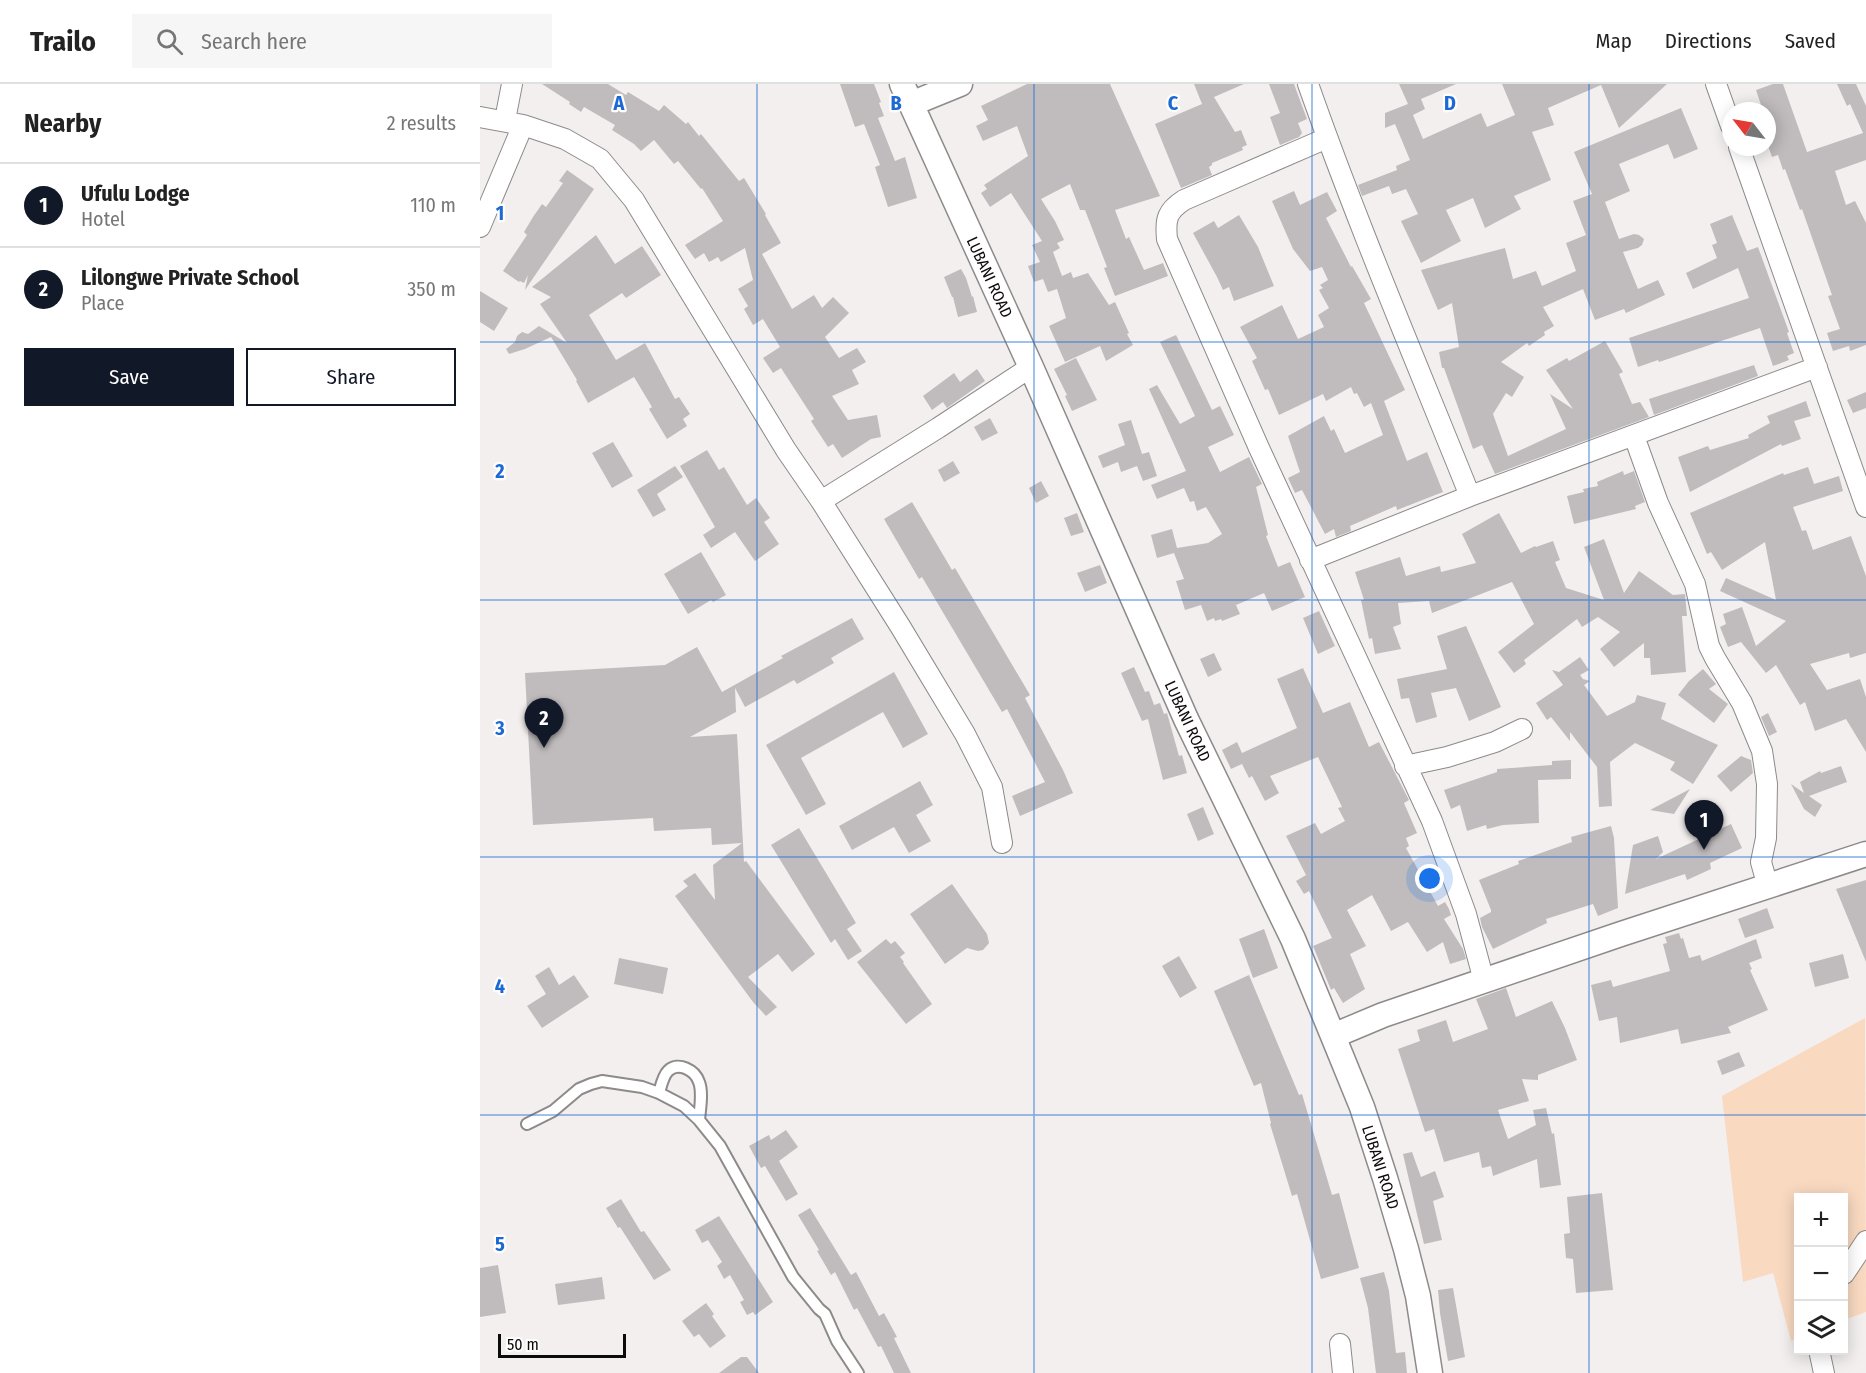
<!DOCTYPE html>
<html lang="en">
<head>
<meta charset="utf-8">
<style>
  :root { --surface:#fff; --page:#f6f6f6; --text:#222; --muted:#767676; --line:#e0e0e0; --accent:#111827 }
  body { margin:0; font-family:"Fira Sans Condensed",sans-serif; background:var(--page); color:var(--text) }
  .controls { position:absolute; right:18px; bottom:18px; display:grid; overflow:hidden; border-radius:0px; box-shadow:0 3px 15px #0003 }
  .controls button { width:54px; height:54px; display:grid; place-items:center; padding:0; border:0; border-bottom:2px solid var(--line); background:var(--surface); color:var(--text); font:30px sans-serif }
  .compass { position:absolute; left:1242px; top:18px; width:54px; height:54px; border-radius:50%; background:var(--surface); box-shadow:0 3px 15px #0003; rotate:301deg }
  .scale { position:absolute; left:18px; bottom:15px; width:128px; box-sizing:border-box; padding-left:6px; border:3px solid #0c0b0b; border-top:0; font-size:16px; line-height:21px; white-space:nowrap; color:#0c0b0b; -webkit-text-stroke:4px #fffdfd; paint-order:stroke }
  .you { position:absolute; left:950px; top:795px; width:21px; height:21px; margin:-15px; border:4px solid #fff; border-radius:50%; background:#1a73e8; box-shadow:0 0 0 9px #1a73e833 }
  .badge { display:grid; place-items:center; width:39px; height:39px; border-radius:50%; background:var(--accent); color:#fff; font-size:20px; font-weight:700 }
  .pin { position:absolute; translate:-50% -50px; filter:drop-shadow(0 2px 3px #0008) }
  .pin::after { content:''; position:absolute; top:32px; width:21px; height:18px; background:inherit; clip-path:polygon(0 0,100% 0,50% 100%) }
  .list { margin:0; padding:0; list-style:none }
  h2 { display:flex; justify-content:space-between; align-items:center; height:78px; margin:0; padding:0 24px; font-size:26px }
  h2 small { font-size:20px; font-weight:400; color:var(--muted) }
  .list li { display:grid; grid-template-columns:39px 1fr auto; gap:18px; align-items:center; box-sizing:border-box; height:84px; padding:0 24px; border-top:2px solid var(--line) }
  .list b { display:block; font-size:22px; white-space:nowrap }
  .list p { margin:0; font-size:20px; white-space:nowrap; color:var(--muted) }
  .list em { font-size:20px; font-style:normal; color:var(--muted) }
  .actions { display:flex; gap:12px; padding:18px 24px }
  .actions a { flex:1; padding:14px 0; border:2px solid var(--accent); border-radius:0px; text-align:center; font-size:21px; color:var(--accent) }
  .actions .main { background:var(--accent); color:#fff }
  .icon { flex:none; width:33px; height:33px; fill:none; stroke:currentColor; stroke-width:2; stroke-linecap:round; stroke-linejoin:round }
  .map { position:relative; flex:none; width:1386px; height:1289px; overflow:hidden }
  header { display:flex; align-items:center; gap:36px; box-sizing:border-box; height:84px; padding:0 30px; background:var(--surface); border-bottom:2px solid var(--line) }
  header strong { font-size:28px }
  nav { display:flex; gap:33px; margin-inline-start:auto; font-size:21px }
  .search { width:420px; height:54px; background:var(--page); display:flex; align-items:center; gap:15px; box-sizing:border-box; padding:0 21px; border-radius:0px; color:var(--muted); font-size:22px }
  main { display:flex }
  aside { flex:1; background:var(--surface) }
  .map>svg:first-child { display:block }
  .green { fill:#f9d9c0 }
  .building { fill:#c0bcbe }
  .lines { fill:none; stroke-linecap:round; stroke-linejoin:round }
  .service-casing { stroke:#8e8a8a; stroke-width:14 }
  .minor-casing { stroke:#8e8a8a; stroke-width:22 }
  .tertiary-casing { stroke:#8e8a8a; stroke-width:27 }
  .service { stroke:#fff; stroke-width:10 }
  .minor { stroke:#fff; stroke-width:20 }
  .tertiary { stroke:#fff; stroke-width:24 }
  .grid { fill:none; stroke:#1a69d4; stroke-width:1.5; stroke-opacity:0.55 }
  .labels { text-anchor:middle; stroke-width:4.5; stroke-linejoin:round; paint-order:stroke }
  .street-label { font-size:16px; fill:#0c0b0b; stroke:#fffdfd }
  .grid-label { font-size:20px; text-anchor:middle; font-weight:bold; fill:#1a69d4; stroke:#fffdfd; stroke-width:4.5; stroke-linejoin:round; paint-order:stroke }
</style>
</head>
<body>
<header>
<strong>Trailo</strong>
<div class="search"><svg class="icon" aria-label="search" viewBox="0 0 24 24"><circle cx="10" cy="10" r="6"/><path d="M15 15l6 6"/></svg>Search here</div>
<nav><a>Map</a><a>Directions</a><a>Saved</a></nav>
</header>
<main>
<aside>
<h2>Nearby<small>2 results</small></h2>
<ul class="list">
<li><span class="badge">1</span><div><b>Ufulu Lodge</b><p>Hotel</p></div><em>110 m</em></li>
<li><span class="badge">2</span><div><b>Lilongwe Private School</b><p>Place</p></div><em>350 m</em></li>
</ul>
<div class="actions"><a class="main">Save</a><a>Share</a></div>
</aside>
<div class="map">
<svg width="1386" height="1289" viewBox="0 0 1386 1289">
  <rect width="100%" height="100%" fill="#f3efef"/>
  <path class="green" d="M1385 934 1386 1228 1364 1236V1114H1318V1254L1311 1257 1293 1189 1263 1198 1242 1012Z"/>
  <path class="building" d="M62 0H128L146 11 148 8 179 27 184 21 206 40 208 38 219 52 221 50 259 97 264 94 286 130 285 131 301 159 282 170 312 225 334 211 342 224 353 213 369 229 345 253 359 274 377 264 386 278 372 286 379 300 352 312 368 336 397 331 401 353 391 355 362 374 353 360 348 363 331 337 334 335 301 284 293 289 283 274 300 263 283 235 273 241 264 225 268 222 258 205 273 196 265 164 241 178 238 173 229 178 224 169 215 175 205 161 243 137 222 104 221 105 198 77 194 80 174 56 161 67 154 60 132 46 135 41 104 23 101 28 89 20 90 18Z
    M360 0H394L401 18 399 19 404 32 398 34 415 77 425 73 437 114 408 123 395 83 400 81 384 40 375 43Z
    M547 0H630L680 112 635 126 646 155 649 153 664 186 683 179 688 192 635 212 624 184 627 183 605 126H600L590 100 561 115 575 137 584 156 577 159 580 164 573 168 582 192 591 188 593 194 608 189 629 221 635 218 649 249 647 250 653 261 626 277 620 262 585 278 569 242 586 234 577 205 568 208 563 195 554 198 548 182 560 178 552 161 562 157 531 109 510 123 501 109 507 105 504 101 548 72 537 42 503 57 496 42 508 36 501 22Z
    M714 0H764L734 13 755 48 761 46 767 61 762 63 763 66 732 79V81L729 83 732 91 701 104 675 40 722 20Z
    M789 0H814L827 35 818 39 822 49 819 53 800 61 790 33 800 29Z
    M919 0H976L941 15 945 25 933 31 943 55 1001 29 1007 43 1035 31 1022 0H1187L1139 44 1121 1 1068 24 1074 41 1052 48 1071 96 1034 112 1041 125 1005 144 993 114 966 126 981 157 941 179 921 137 938 130 926 105 912 110 909 102 882 112 878 101 917 86 916 82 930 76 915 40 905 44V29L928 20Z
    M1293 0H1303L1327 68 1383 49 1370 20 1367 22 1357 0H1376L1386 22V76L1355 87 1366 121 1375 117 1386 139V261L1370 267 1369 262 1353 267 1347 249 1360 245 1348 212 1352 211 1322 125 1320 126 1305 85 1303 86 1298 71 1292 73 1287 59V27H1283L1276 6Z
    M1201 24 1218 65 1194 75 1188 60 1139 80 1150 107 1125 118 1139 155 1154 150 1159 151 1164 155 1162 161 1158 164 1143 168 1158 205 1178 196 1185 211 1146 229 1144 225 1115 236 1103 205 1063 223 1074 242 1064 248 1065 251 1049 262 1047 259 1021 278 1044 293 1032 313 1026 309 1013 330 1028 372 1086 345 1070 310 1093 325 1066 286 1087 274 1089 277 1125 257 1143 288 1139 290 1152 320 1160 318 1169 333 1015 390 1002 361 993 365 964 284H962L959 268 979 263 972 219 958 226 941 186 1025 164 1033 195 1056 187 1062 202 1096 187 1086 159 1106 151 1093 117 1112 110 1094 68Z
    M87 86 114 105 45 206 48 191 44 199 40 197 39 198 23 187 47 151 44 148 53 133 62 120 66 123 83 99 79 97Z
    M814 107 820 121 847 108 857 127 846 134 871 183 872 182 891 215 884 219 925 306 904 317 927 377 947 368 963 408 917 426 916 422 870 442 871 447 856 453 854 445 845 450 822 406 815 409 808 394 820 388 808 352 844 332 851 347 854 345 865 369 903 351 891 319 884 323 877 309 874 310 871 303 846 317 843 310 799 331 788 305 785 306 772 277 777 274 760 243 802 221 818 255 844 243 838 231 849 224 839 206 843 204 840 201 848 196 842 183 830 187 813 165 792 117Z
    M759 131 778 163 794 202 754 217 749 203 743 206 737 193 713 149 734 137 738 144Z
    M1252 131 1267 167 1278 163 1309 248 1307 249 1314 269 1307 272 1309 276 1293 282 1280 244 1179 278 1178 276 1158 283 1149 254 1269 214 1258 184 1213 205 1206 189 1237 174 1232 161 1237 159 1230 140Z
    M116 151 135 180 162 162 181 191 146 214 142 209 109 231 136 276 165 259 195 315 199 313 210 330 203 335 207 342 187 355 169 325 172 323 154 293 108 319 96 297 97 296 71 253 45 265 29 270 26 265 35 258 37 252 42 248 48 250 59 242 87 259 60 220 71 213 52 203Z
    M481 185 486 194 492 213 493 212 497 228 478 233 473 213H472L464 193Z
    M0 207 28 224 14 247 0 238Z
    M696 251 732 326 740 322 754 351 728 363 740 388 769 373 782 400 776 403 788 451 786 452 798 483 810 478 825 513 792 527 784 509 756 521 760 530 742 537 741 535 735 537 734 534 727 537 721 521 705 526 696 497 704 495 694 469 677 474 671 451 692 445 697 464 728 459 742 450 726 423 717 427 714 417 710 418 704 404 677 415 671 401 706 387 669 305 677 301 700 340 715 332 680 258Z
    M596 274 617 316 592 327 585 312 587 311 574 285Z
    M1274 281 1278 292 1174 331 1169 315Z
    M497 285 505 297 467 324 463 318 452 326 443 312 474 289 480 298Z
    M1386 308V324L1373 329 1367 316Z
    M1326 317 1331 332 1314 337 1321 355 1302 362 1301 360 1210 408 1198 373 1228 362 1230 366 1269 354 1268 351 1290 339 1287 332Z
    M510 334 518 349 502 357 494 343Z
    M651 336 662 370 669 368 677 392 663 397 657 382 641 388 638 378 623 384 618 372 645 361 638 340Z
    M133 358 153 392 132 404 112 369Z
    M227 366 239 386 244 383 267 421 276 414 290 434 284 438 299 460 275 477 255 448 231 464 223 451 235 443 200 382Z
    M473 377 480 389 464 398 458 386Z
    M195 382 203 393 177 410 186 426 173 433 157 406Z
    M1328 383 1334 400 1359 392 1363 407 1313 423 1322 447 1326 446 1333 466 1371 452 1386 492V569L1370 574 1369 569 1330 580 1347 606 1380 595 1386 613V668L1366 635 1335 647 1325 618 1320 621 1296 581 1286 589 1261 558 1248 563 1240 543 1246 540 1243 530 1262 523 1276 562 1306 537 1240 507 1246 494 1296 516 1285 458 1242 486 1231 468 1227 470 1210 429 1303 389 1304 391Z
    M1143 387 1144 391 1154 387 1165 418 1155 422 1156 425 1094 440 1087 412 1104 408 1103 405 1118 402 1117 398Z
    M561 397 569 412 556 419 549 404Z
    M432 418 472 486 475 484 550 611 545 614 583 686 593 709 540 732 532 712 565 698 527 625 522 628 442 493 439 495 404 435Z
    M597 429 604 448 591 452 584 434Z
    M1019 429 1041 469 1055 462 1056 463 1073 457 1080 476 1075 478 1086 504 1124 516 1104 463 1124 455 1144 509 1159 487 1193 511 1205 510 1207 532H1202L1206 588 1171 591 1170 574H1164V559L1134 583 1120 565 1140 548 1118 533 1102 543 1097 535 1044 576 1046 580 1034 589 1018 568 1054 540 1032 498 952 529 949 517 918 519 921 540 913 543 921 565 895 570 892 554 889 555 881 516H884L875 488 920 473 926 492 960 482 961 488 996 479 982 450Z
    M221 468 246 511 233 518 231 516 208 530 184 490Z
    M620 481 627 499 605 508 597 489Z
    M839 527 855 562 838 570 823 534Z
    M372 534 384 555 351 574 354 579 317 600 314 596 265 623 255 604 256 628 210 653 257 650 264 778 266 777 335 870 312 888 298 870 268 893 297 923 286 932 273 918 195 812 208 802 203 797 215 789 235 816 233 781 262 759 232 761 231 744 174 747 173 734 53 741 45 589 185 581 217 563 242 608 303 574 301 572Z
    M986 542 1021 623 989 637 976 604 951 609 957 633 936 639 929 614 921 615 917 595 967 585 957 552Z
    M734 569 742 586 728 593 720 575Z
    M1100 573 1109 586 1100 591 1103 595 1110 597 1104 601 1127 632 1155 618 1157 611 1186 619 1181 635 1238 661 1213 700 1190 686 1195 678 1155 659 1130 678 1132 722 1119 723 1117 683 1090 648V657L1071 633 1067 636 1056 619 1083 601 1072 586 1079 588Z
    M654 583 665 608 669 607 674 621 680 619 684 630 687 629 699 672 702 671 707 689 683 696 668 635 662 637 641 589Z
    M823 584 843 629 870 618 889 663 899 658 929 716 924 719 937 749 926 754 929 762 926 764 958 822 965 818 969 825 971 831 964 835 983 865 986 875 970 880 963 858 947 868 928 838 911 847 892 811 867 826 886 862 870 870 885 905 863 919 854 904 851 906 833 862 852 854 829 807 824 810 816 797 826 791 806 752 835 739 841 750 865 737 858 724 862 723 838 673 790 692 799 709 785 717 772 692 769 694 762 680 751 685 742 666 757 658 762 669 817 644 797 595Z
    M1223 585 1236 600 1229 605 1248 620 1234 639 1198 611 1209 597Z
    M414 588 448 650 423 664 403 628 321 674 346 720 326 731 286 661Z
    M1288 629 1297 648 1289 652 1281 633Z
    M1261 672 1271 676 1273 689 1251 708 1237 692Z
    M1091 676V695L1058 696 1059 739 1023 741 1007 745 1006 741 987 747 980 721 971 725 964 706 1017 688V685L1072 681V677Z
    M1361 682 1367 698 1329 712 1342 721 1335 733 1324 725 1311 700 1324 709 1320 698 1340 687 1341 689Z
    M440 697 453 721 436 731 451 757 429 769 414 743 372 766 359 742Z
    M1210 705 1194 730 1170 726Z
    M723 723 734 750 718 757 707 730Z
    M1251 740 1262 764 1230 779 1231 785 1207 796 1205 790 1145 810 1153 761 1178 752 1183 768 1176 775Z
    M1131 742 1134 754 1138 824 1118 832 1113 820 1066 835 1067 839 1013 865 1002 843 1000 834 1011 828V826L999 796 1039 780 1038 777 1092 758 1091 753Z
    M319 744 376 839 367 845 382 867 368 876 355 855 351 859 291 761Z
    M1386 796V878L1356 805Z
    M472 800 507 850 509 859 503 866 498 867 487 864 465 880 430 830Z
    M1287 824 1294 844 1265 854 1258 835Z
    M784 845 798 884 773 894 759 855Z
    M1199 849 1201 855 1203 854 1209 874 1220 871 1222 877 1276 855 1282 874 1269 879 1272 885 1270 886 1288 926 1248 943 1251 949 1201 960 1198 945 1140 959 1137 933 1119 937 1111 901 1131 896 1133 903 1190 887 1183 860 1187 859 1185 853Z
    M406 855 411 860 415 857 425 869 420 873 424 878 423 879 452 920 426 940 377 878Z
    M1363 870 1369 894 1335 903 1329 879Z
    M699 872 717 904 700 914 682 882Z
    M139 874 188 884 183 910 134 900Z
    M69 883 79 901 94 891 109 913 62 944 47 922 66 910 55 892Z
    M769 891 819 1011 822 1010 852 1111 859 1109 879 1184 841 1195 817 1110 812 1112 790 1040 791 1039 781 999 774 1002 734 907Z
    M1026 904 1036 933 1072 917 1085 944 1097 976 1058 991V996L1042 995 1049 1017 1018 1026 1028 1055 1056 1041 1053 1026 1066 1024 1072 1050 1074 1049 1081 1101 1060 1104 1057 1075 1013 1092 1011 1082 1002 1084 999 1068 964 1078 954 1045 945 1048 918 965 940 957 937 946 966 936 973 958 1008 945 996 915Z
    M1259 968 1265 982 1242 991 1237 977Z
    M306 1046 318 1063 299 1077 318 1110 306 1117 285 1082 281 1084 269 1062 289 1051 291 1056Z
    M932 1068 941 1093 955 1087 964 1113 953 1117 962 1156 944 1160 923 1070Z
    M1122 1109 1133 1206 1096 1209 1093 1175 1086 1174 1084 1150 1090 1149 1087 1113Z
    M141 1115 161 1148 164 1147 191 1186 174 1196 140 1143 138 1144 126 1124Z
    M330 1124 371 1191 376 1188 399 1232 404 1229 417 1253 414 1254 431 1289H414L401 1262 398 1263 377 1224 374 1226 355 1188 351 1191 337 1167 339 1166 318 1131Z
    M239 1132 293 1218 275 1231 273 1228 267 1231 260 1218 264 1216 250 1191 244 1195 237 1182 242 1178 228 1156 222 1159 215 1146Z
    M18 1181 26 1229 0 1233V1184Z
    M904 1188 909 1207 916 1269 925 1268 927 1289H896L888 1224 880 1194Z
    M122 1193 125 1215 78 1221 75 1200Z
    M973 1204 985 1273 968 1277 960 1229 958 1206Z
    M226 1219 234 1230 232 1232 246 1252 230 1264 219 1250 214 1253 202 1237Z
    M261 1273H267L279 1289H239Z"/>
  <g class="lines">
    <g class="service-casing">
      <path id="service" d="M179 1009C181 1002 183 992 188 987 198 977 215 986 219 998 223 1008 220 1025 219 1036
        M47 1040 73 1027 99 1005 111 1000 122 997 162 1003 179 1009 204 1022 219 1036 240 1062 313 1193 339 1225 345 1230 357 1257 378 1289"/>
    </g>
    <g class="minor-casing">
      <path id="minor" d="M828 0C877 139 935 275 990 412
        M1236 0 1251 42
        M0 33 43 41 85 55 120 75 154 116 306 366 341 417 420 542 485 650 512 703 522 759
        M25 36 32 0
        M847 54 704 116C687 127 685 135 687 155L779 364 952 737 986 830 1004 897
        M1259 63 1386 423
        M0 143 43 41
        M1154 352 1178 419 1215 500 1229 562 1235 574 1262 619 1282 667 1287 700 1286 754 1281 778 1288 803
        M341 417 458 344 551 283
        M830 476 990 412 1337 283
        M925 682 967 673 1015 658 1042 645
        M1364 1190 1386 1157
        M860 1260 863 1289
        M1339 1266 1344 1289"/>
    </g>
    <g class="tertiary-casing">
      <path id="tertiary" d="M422 0 551 283 706 635 813 855 853 952 882 1023 905 1094 926 1165 938 1212 950 1289
        M431 20 480 0
        M853 952 903 931 1141 850 1386 770"/>
    </g>
    <use href="#service" class="service"/>
    <use href="#minor" class="minor"/>
    <use href="#tertiary" class="tertiary"/>
  </g>
  <path class="grid" d="M277 0V1289M554 0V1289M832 0V1289M1109 0V1289M0 258H1386M0 516H1386M0 773H1386M0 1031H1386"/>
  <g class="labels">
    <g class="street-label">
      <text transform="translate(510 193) rotate(65)" y="6">LUBANI ROAD</text>
      <text transform="translate(708 637) rotate(65)" y="6">LUBANI ROAD</text>
      <text transform="translate(901 1083) rotate(72)" y="6">LUBANI ROAD</text>
    </g>
  </g>
  <g class="grid-label">
    <text x="139" y="26">A</text>
    <text x="416" y="26">B</text>
    <text x="693" y="26">C</text>
    <text x="970" y="26">D</text>
    <text x="20" y="136">1</text>
    <text x="20" y="394">2</text>
    <text x="20" y="651">3</text>
    <text x="20" y="909">4</text>
    <text x="20" y="1167">5</text>
  </g>
</svg>
<div class="controls">
<button>+</button>
<button>−</button>
<button><svg class="icon" aria-label="layers" viewBox="0 0 24 24"><path d="M12 4l9 5-9 5-9-5zM3 14l9 5 9-5"/></svg></button>
</div>
<svg class="compass" viewBox="-18 -18 36 36"><path d="M0-13l5 13h-10z" fill="#e53935"/><path d="M0 13l5-13h-10z" fill="#767676"/></svg>
<div class="scale">50 m</div>
<div class="you"></div>
<div class="pin badge" style="left:1224px;top:766px">1</div>
<div class="pin badge" style="left:64px;top:664px">2</div>
</div>
</main>
</body>
</html>
